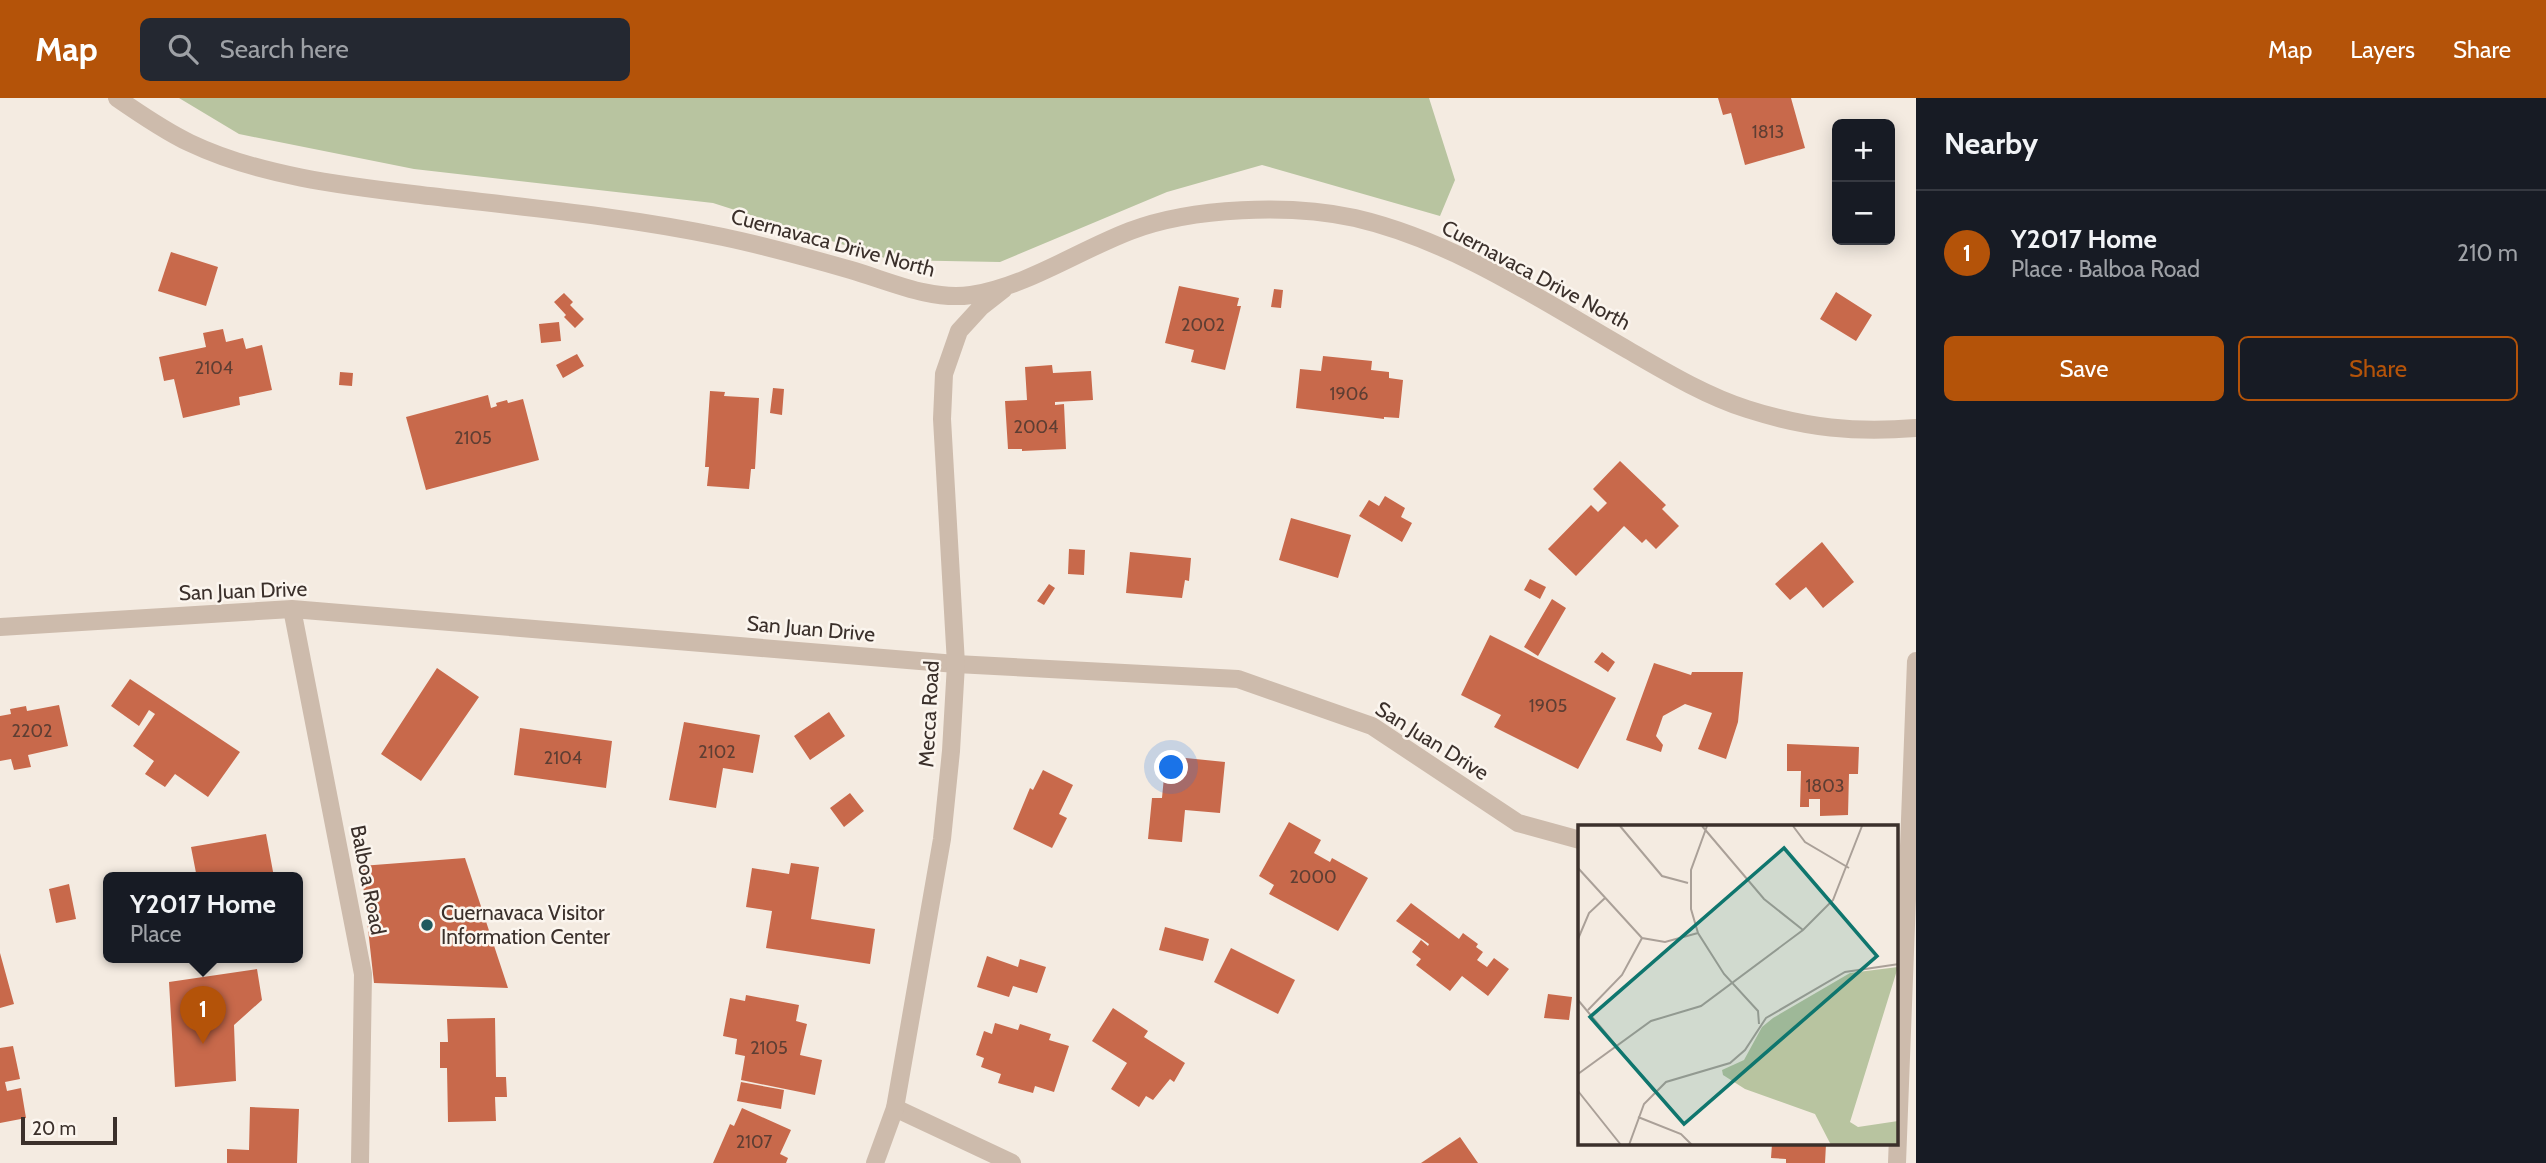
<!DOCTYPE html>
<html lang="en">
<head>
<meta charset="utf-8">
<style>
  :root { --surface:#171b24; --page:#242831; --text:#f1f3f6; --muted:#9ea1a6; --line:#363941; --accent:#b45309 }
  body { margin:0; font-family:Cabin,sans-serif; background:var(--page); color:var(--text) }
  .controls { position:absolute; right:21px; top:21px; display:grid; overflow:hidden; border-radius:10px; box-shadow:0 4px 18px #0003 }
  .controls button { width:63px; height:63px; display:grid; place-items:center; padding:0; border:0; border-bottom:2px solid var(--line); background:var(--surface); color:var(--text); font:35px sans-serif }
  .scale { position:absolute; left:21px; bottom:18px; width:96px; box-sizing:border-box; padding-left:7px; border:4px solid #3b302b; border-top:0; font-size:19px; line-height:24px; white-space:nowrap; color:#3b302b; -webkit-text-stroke:5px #fbf5ee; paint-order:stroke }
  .you { position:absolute; left:1172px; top:670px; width:24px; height:24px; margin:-18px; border:5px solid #fff; border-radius:50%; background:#1a73e8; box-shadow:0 0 0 10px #1a73e833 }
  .badge { display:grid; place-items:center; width:46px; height:46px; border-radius:50%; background:var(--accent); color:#fff; font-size:23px; font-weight:700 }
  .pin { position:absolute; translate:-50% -58px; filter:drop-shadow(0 2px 4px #0008) }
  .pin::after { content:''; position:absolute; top:37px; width:24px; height:21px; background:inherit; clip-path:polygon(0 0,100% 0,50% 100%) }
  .popup { position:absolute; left:103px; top:774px; width:200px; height:91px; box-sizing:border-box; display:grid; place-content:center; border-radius:10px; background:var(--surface); filter:drop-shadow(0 2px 5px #0005); font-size:23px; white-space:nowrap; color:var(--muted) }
  .popup b { font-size:26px; color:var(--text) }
  .popup::after { content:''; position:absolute; left:50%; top:100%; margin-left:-14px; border:14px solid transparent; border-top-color:var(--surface) }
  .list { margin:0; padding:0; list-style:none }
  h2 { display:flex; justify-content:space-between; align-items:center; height:91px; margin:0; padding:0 28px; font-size:30px }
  h2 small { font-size:23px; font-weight:400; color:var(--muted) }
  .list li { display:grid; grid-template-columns:46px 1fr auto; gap:21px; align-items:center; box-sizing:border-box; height:126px; padding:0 28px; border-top:2px solid var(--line) }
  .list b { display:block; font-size:26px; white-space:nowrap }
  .list p { margin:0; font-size:23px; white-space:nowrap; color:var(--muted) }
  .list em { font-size:23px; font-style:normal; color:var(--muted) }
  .actions { display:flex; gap:14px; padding:21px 28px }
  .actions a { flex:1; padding:16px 0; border:2px solid var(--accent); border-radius:10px; text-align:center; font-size:24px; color:var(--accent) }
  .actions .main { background:var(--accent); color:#fff }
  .icon { flex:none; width:38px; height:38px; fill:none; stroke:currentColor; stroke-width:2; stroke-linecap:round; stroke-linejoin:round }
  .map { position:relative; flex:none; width:1916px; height:1065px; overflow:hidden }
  header { display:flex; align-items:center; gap:42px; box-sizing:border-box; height:98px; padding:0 35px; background:var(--accent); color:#fff }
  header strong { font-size:33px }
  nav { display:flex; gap:38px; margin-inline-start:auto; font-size:24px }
  .search { width:490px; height:63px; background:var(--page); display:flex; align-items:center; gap:18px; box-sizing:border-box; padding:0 24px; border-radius:10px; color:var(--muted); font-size:26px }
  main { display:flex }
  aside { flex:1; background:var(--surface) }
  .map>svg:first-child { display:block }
  .green { fill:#b8c4a0 }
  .building { fill:#c8694b }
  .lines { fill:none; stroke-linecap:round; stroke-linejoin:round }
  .minor { stroke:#cdbbac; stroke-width:18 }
  .tertiary { stroke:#cdbbac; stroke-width:18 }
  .poi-dot { fill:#1f5a5e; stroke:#fbf5ee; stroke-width:2.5 }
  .labels { text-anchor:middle; stroke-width:5; stroke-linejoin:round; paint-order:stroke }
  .number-label { font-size:18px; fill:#5e3e33 }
  .street-label { font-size:21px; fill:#3b302b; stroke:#fbf5ee }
  .poi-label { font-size:21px; fill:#3b302b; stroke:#fbf5ee; text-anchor:start }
  .inset-road { fill:none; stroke:#aaa098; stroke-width:2 }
  .view { fill:#0f766e; fill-opacity:0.15; stroke:#0f766e; stroke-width:3.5 }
  .inset-edge { fill:none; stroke:#3b302b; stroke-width:3.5 }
</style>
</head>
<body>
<header>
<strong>Map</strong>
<div class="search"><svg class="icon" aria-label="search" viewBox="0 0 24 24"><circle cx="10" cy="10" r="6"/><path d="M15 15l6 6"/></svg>Search here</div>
<nav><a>Map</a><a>Layers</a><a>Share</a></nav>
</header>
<main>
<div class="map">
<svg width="1916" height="1065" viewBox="0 0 1916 1065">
  <rect width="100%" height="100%" fill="#f4ebe1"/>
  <path class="green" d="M179 0H1429L1455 82 1440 118 1262 67 1167 94 1000 164 891 162 713 105 414 71 239 36Z"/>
  <path class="building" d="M1718 0H1791L1805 50 1745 67 1731 15 1723 17Z
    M171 154 218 169 206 208 158 193Z
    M1179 188 1239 200 1237 208H1241L1225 272 1191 264 1194 252 1165 245Z
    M1274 191 1283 192 1281 210 1271 209Z
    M1836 194 1872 217 1856 243 1820 221Z
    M564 195 573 204 570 207 584 221 575 230 564 219 566 217 554 204Z
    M559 224 561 243 541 245 539 226Z
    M223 231 226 244 243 240 246 251 262 247 272 292 239 299 240 307 183 320 174 281 164 283 159 259 206 249 203 235Z
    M577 256 584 268 563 280 556 267Z
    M1323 258 1372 263 1371 272 1389 274V280L1403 282 1399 320 1384 319V321L1296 310 1300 271 1321 273Z
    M1052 267 1053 275 1091 273 1093 302 1055 304V307L1064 306 1066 351 1022 353V351H1008L1005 303 1027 302 1025 269Z
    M340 274 353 275 352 288 339 287Z
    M773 290 784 291 782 317 770 315Z
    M710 293 725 294 724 298 759 300 755 371H751L749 391 707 388 709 369H705Z
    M488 297 491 310 497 308 496 305 507 302 508 305 523 301 539 362 426 392 406 319Z
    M1620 363 1666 407 1662 411 1679 428 1656 451 1646 441 1642 445 1624 428 1576 478 1548 451 1591 407 1598 414 1607 405 1593 391Z
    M1385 398 1405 410 1401 419 1412 425 1402 444 1359 418 1369 402 1379 408Z
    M1291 420 1351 437 1338 480 1279 462Z
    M1822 444 1854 484 1823 510 1806 489 1790 502 1775 486Z
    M1069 451 1085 452 1084 477 1068 476Z
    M1130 454 1191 460 1189 483 1185 482 1182 500 1126 495Z
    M1530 481 1546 489 1540 501 1524 492Z
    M1049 486 1055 490 1044 507 1037 503Z
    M1552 501 1566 510 1538 558 1524 549Z
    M1490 537 1616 600 1578 671 1494 629 1501 617 1461 597Z
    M1602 554 1615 564 1608 574 1594 564Z
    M1654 565 1691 577 1692 574H1743L1738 624 1726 661 1698 651 1712 615 1685 606 1663 618 1656 638 1663 647 1661 654 1626 642Z
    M437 570 479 599 421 683 381 656Z
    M130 581 240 654 208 699 175 676 165 689 145 676 154 663 133 648 155 616 149 612 139 628 111 608Z
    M59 607 68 648 28 657 31 669 14 672 11 661 0 663V618L11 616 10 611 26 608 27 613Z
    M829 614 845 638 810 662 794 638Z
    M684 624 760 637 753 675 723 670 716 710 669 702Z
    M520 630 612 643 606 690 514 677Z
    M1787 646 1859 649 1858 676H1849L1848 717 1820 718V701H1809V709H1800L1801 673H1787Z
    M1166 658 1225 664 1220 715 1185 712 1182 744 1148 741 1152 700H1162Z
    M1043 672 1073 687 1059 716 1067 720 1052 750 1013 731 1030 690 1033 692Z
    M850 695 864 713 844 729 830 710Z
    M1289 724 1321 742 1314 755 1330 764 1332 760 1368 780 1338 833 1269 796 1274 787 1259 778Z
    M266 736 274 779 197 780 191 749Z
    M465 760 508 890 374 885 361 768Z
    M791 765 819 769 811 821 875 831 870 866 766 850 772 813 746 809 752 770 789 776Z
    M69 786 76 821 56 825 49 791Z
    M1411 805 1459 841 1463 835 1478 846 1476 849 1483 854 1477 862 1487 869 1494 860 1509 871 1488 898 1462 878 1450 893 1416 867 1421 861 1412 854 1421 842 1428 848 1429 846 1396 823Z
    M1165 829 1209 841 1203 863 1159 852Z
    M1231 850 1295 882 1278 916 1214 884Z
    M0 855 14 906 0 910Z
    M987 858 1018 869 1020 861 1046 869 1037 895 1013 888 1009 899 977 889Z
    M257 871 262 902 234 927 236 983 175 989 169 884Z
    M1548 896 1572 899 1569 922 1544 920Z
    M746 897 799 907 796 923 807 926 800 957 822 962 815 997 741 982 745 958 735 956 737 941 723 938 730 900 745 903Z
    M1113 910 1148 933 1144 939 1185 965 1174 984 1170 981 1153 1002 1146 998 1139 1009 1111 991 1127 965 1092 943Z
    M495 920 496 979H506L507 999H495L496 1023 448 1024 447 970H440V944H448L447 921Z
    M995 925 1018 932 1020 926 1051 936 1049 942 1069 948 1054 994 1035 988 1033 995 998 985 1001 976 981 969 984 960 976 957 984 933 992 936Z
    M13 948 20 981 5 984 7 993 21 990 26 1020 0 1025V950Z
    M741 984 784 992 781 1011 737 1003Z
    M1577 998H1580V1038H1578Z
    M250 1009 299 1011 297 1065H227V1051L249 1052Z
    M742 1010 791 1032 780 1056 788 1060 786 1065H713L730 1026 734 1028Z
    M1460 1039 1478 1065H1421Z
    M1772 1046H1826L1825 1065H1786V1061L1771 1060Z"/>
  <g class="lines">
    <path class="minor" d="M292 511 363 876 360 1065
      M0 529 292 511 956 566 1238 581 1372 628 1518 725 1580 742
      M895 1010 1012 1065
      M1897 1065 1916 563"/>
    <path class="tertiary" d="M117 0C140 16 165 33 190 45 259 78 346 88 421 97 522 109 623 118 723 139 766 148 809 160 851 172 889 183 931 203 971 197 1027 188 1078 153 1130 133 1193 109 1290 106 1355 120 1454 143 1541 202 1628 252 1666 274 1706 298 1747 311 1806 330 1855 335 1916 330
      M875 1065 895 1010 942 741 951 653 956 566 942 321 944 276 959 233 981 209 1004 191"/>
  </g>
  <circle class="poi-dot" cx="427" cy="827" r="7"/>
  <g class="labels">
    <g class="number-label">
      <text x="1768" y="40">1813</text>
      <text x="1203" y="233">2002</text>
      <text x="214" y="276">2104</text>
      <text x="1349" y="302">1906</text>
      <text x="1036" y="335">2004</text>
      <text x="473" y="346">2105</text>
      <text x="1548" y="614">1905</text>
      <text x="32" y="639">2202</text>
      <text x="717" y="660">2102</text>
      <text x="563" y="666">2104</text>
      <text x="1825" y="694">1803</text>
      <text x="1313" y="785">2000</text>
      <text x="769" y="956">2105</text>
      <text x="754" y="1050">2107</text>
    </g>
    <g class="street-label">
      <text transform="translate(833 145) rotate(15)" y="7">Cuernavaca Drive North</text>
      <text transform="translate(1536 177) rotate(28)" y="7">Cuernavaca Drive North</text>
      <text transform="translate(243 493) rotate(-2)" y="7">San Juan Drive</text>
      <text transform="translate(811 531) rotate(5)" y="7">San Juan Drive</text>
      <text transform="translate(929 616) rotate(-87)" y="7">Mecca Road</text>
      <text transform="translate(1432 643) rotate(32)" y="7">San Juan Drive</text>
      <text transform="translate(368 782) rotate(79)" y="7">Balboa Road</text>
    </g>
    <g class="poi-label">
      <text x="441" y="822">Cuernavaca Visitor<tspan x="441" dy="24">Information Center</tspan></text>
    </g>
  </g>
  <g transform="translate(1578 727)">
    <rect width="320" height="320" fill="#f4ebe1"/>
    <path d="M320 142 272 297 280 302 320 296V320H253L237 289 167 264 145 250 144 245 166 235 184 202 195 193 272 148Z" fill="#b8c4a0"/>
    <path class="inset-road" d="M42 1 84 51 110 58M124 1 186 74 225 105M129 1 113 45V84L120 108 146 149 180 186 181 199M215 1 227 17 271 43M0 43 64 113 87 117 120 108M0 114 11 88 27 73M0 175 76 266M10 185 44 150 64 113M0 249 73 196 123 181 225 105 255 75 284 1M0 266 43 320M60 292 103 309 114 320M51 320 66 279 88 257 152 238 167 225 188 193 267 147 321 139"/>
    <path class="view" d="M206 23 299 131 106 299 12 192Z"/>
    <rect width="320" height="320" class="inset-edge"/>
  </g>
</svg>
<div class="controls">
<button>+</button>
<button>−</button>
</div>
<div class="scale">20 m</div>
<div class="you"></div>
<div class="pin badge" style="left:203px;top:946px">1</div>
<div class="popup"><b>Y2017 Home</b>Place</div>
</div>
<aside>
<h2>Nearby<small></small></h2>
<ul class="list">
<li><span class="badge">1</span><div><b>Y2017 Home</b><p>Place · Balboa Road</p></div><em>210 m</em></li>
</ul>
<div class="actions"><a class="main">Save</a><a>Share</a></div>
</aside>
</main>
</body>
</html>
